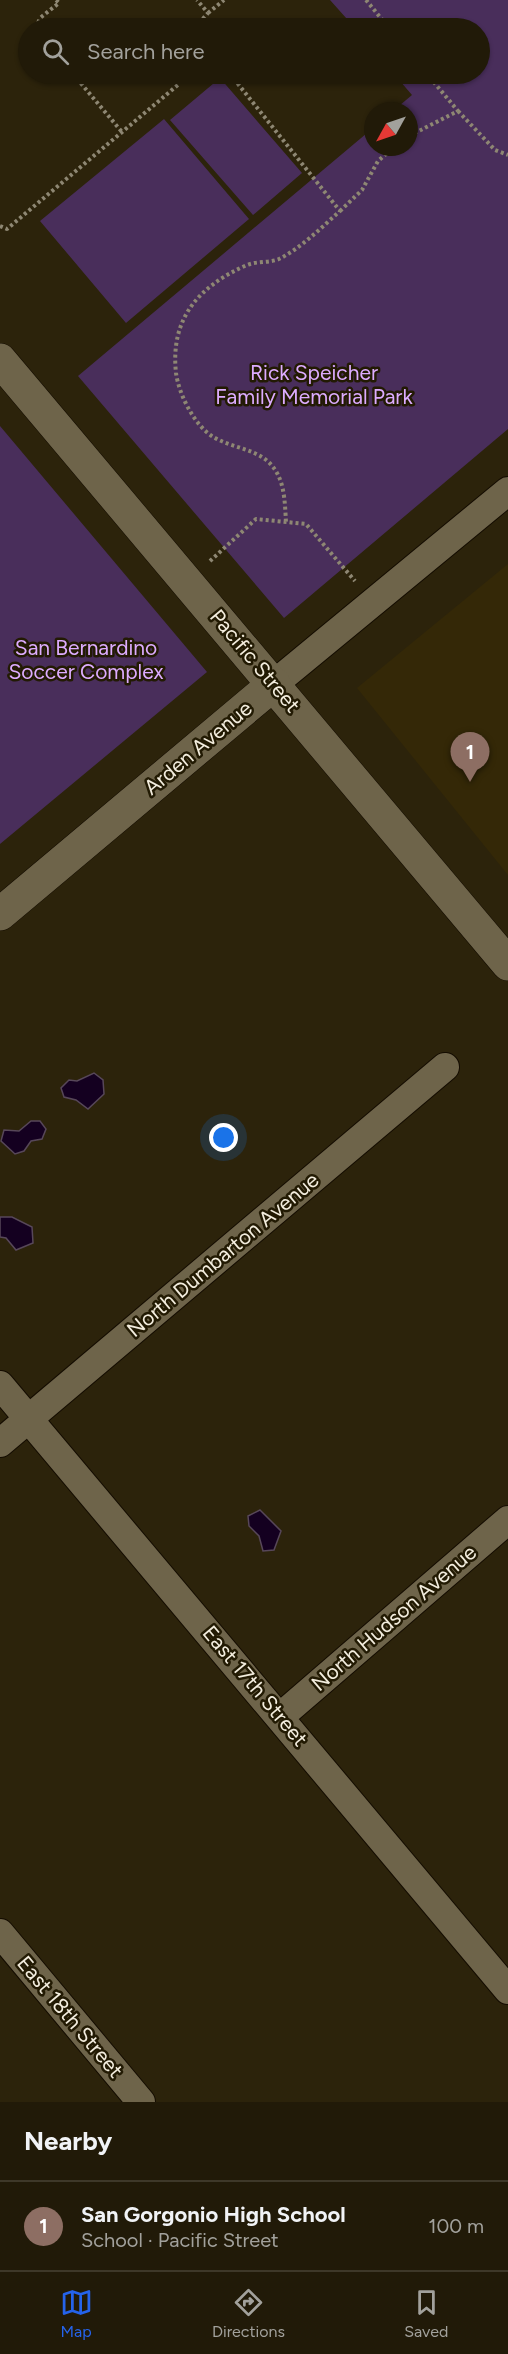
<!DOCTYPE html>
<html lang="en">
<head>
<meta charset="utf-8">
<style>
  :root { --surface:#211a08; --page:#2d2716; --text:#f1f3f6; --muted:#a2a19c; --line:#3e3829; --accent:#2563eb }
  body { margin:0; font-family:Figtree,sans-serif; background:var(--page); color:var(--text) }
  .compass { position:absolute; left:364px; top:102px; width:54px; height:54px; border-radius:50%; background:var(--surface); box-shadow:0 2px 4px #0004; rotate:230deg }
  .you { position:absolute; left:224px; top:1138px; width:21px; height:21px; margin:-15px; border:4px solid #fff; border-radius:50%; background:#1a73e8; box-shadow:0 0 0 9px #1a73e833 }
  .badge { display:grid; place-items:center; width:39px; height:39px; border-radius:50%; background:var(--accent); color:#fff; font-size:20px; font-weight:700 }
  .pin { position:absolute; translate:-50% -50px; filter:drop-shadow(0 2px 3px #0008) }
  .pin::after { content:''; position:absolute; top:32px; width:21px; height:18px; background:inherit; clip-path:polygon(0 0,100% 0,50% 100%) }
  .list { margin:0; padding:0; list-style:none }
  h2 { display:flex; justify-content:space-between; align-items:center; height:78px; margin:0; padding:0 24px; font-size:26px }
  h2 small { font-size:20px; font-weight:400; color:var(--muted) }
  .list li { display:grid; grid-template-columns:39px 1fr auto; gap:18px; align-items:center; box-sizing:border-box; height:90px; padding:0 24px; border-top:2px solid var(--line) }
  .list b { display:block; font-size:22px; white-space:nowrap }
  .list p { margin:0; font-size:20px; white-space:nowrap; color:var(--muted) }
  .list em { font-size:20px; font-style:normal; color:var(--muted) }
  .icon { flex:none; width:33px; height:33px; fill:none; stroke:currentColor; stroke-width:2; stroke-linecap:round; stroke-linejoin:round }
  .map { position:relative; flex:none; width:508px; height:2102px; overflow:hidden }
  .search { position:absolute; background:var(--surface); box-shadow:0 2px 4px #0004; left:18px; right:18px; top:18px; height:66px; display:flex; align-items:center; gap:15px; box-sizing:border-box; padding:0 21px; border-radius:33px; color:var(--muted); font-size:22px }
  .sheet { height:168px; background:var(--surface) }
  nav { display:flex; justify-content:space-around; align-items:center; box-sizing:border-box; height:84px; border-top:2px solid var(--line); background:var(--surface); font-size:16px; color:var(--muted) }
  nav a { display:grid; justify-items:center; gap:3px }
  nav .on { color:var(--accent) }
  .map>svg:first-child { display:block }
  .built { fill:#342807 }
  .green { fill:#492e5b }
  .water { fill:#140020; stroke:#574759; stroke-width:1.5 }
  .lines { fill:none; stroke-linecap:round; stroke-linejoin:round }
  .minor-casing { stroke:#140c00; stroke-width:30 }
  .tertiary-casing { stroke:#140c00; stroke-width:34 }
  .path { stroke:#8e8773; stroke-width:4; stroke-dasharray:3 3; stroke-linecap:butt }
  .minor { stroke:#6e644a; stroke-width:28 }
  .tertiary { stroke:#6e644a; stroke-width:33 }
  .labels { text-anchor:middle; stroke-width:5; stroke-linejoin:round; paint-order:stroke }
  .park-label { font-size:21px; fill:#ddacff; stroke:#221a03 }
  .street-label { font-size:21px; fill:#f3edde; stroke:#221a03 }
</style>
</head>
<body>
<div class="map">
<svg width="508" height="2102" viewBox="0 0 508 2102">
  <rect width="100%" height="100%" fill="#2c230b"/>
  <path class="built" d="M508 564V875L357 688Z"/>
  <path class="green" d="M330 0H508V429L284 618 78 376 373 128V147H409V111H393L412 95 394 74H480V28H355Z
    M220 78 302 173 253 215 170 120Z
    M164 119 249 219 126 323 40 221Z
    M0 426 207 672 0 844Z"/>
  <path class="water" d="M94 1073 103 1080 104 1094 88 1109 76 1100 64 1097 61 1088 69 1080 77 1081Z
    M31 1121H40L46 1129 42 1139 31 1141 24 1151 15 1154 1 1141 4 1130 19 1131Z
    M0 1217H12L32 1227 33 1243 16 1250 6 1238 0 1237Z
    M260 1510 281 1531 274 1550 263 1551 259 1536 249 1526 248 1516Z"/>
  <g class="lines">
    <g class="minor-casing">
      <path id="minor" d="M274 684 508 491
        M0 1385 508 1990
        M0 1443 445 1067
        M281 1716 508 1520
        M0 1933 141 2102"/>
    </g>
    <g class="tertiary-casing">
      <path id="tertiary" d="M0 360 508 964
        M0 914 274 684"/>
    </g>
    <path class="path" d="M366 0 389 28
      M208 13 224 0
      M36 28 40 18 59 3 56 0
      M195 28 208 13 197 0
      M73 74 122 132
      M230 74 340 211C322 227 301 248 279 259 269 263 257 261 247 265 199 286 170 318 176 373 179 395 195 427 215 438 237 450 264 449 277 473 285 487 285 507 286 522
      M458 111 495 150 508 155
      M409 136 458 111 427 74
      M340 211 362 190 378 161 394 147
      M0 226 7 229 179 84 169 74
      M210 561 256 519 306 524 355 581"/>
    <use href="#minor" class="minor"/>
    <use href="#tertiary" class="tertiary"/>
  </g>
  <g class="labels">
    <g class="park-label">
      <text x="314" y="380">Rick Speicher<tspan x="314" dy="24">Family Memorial Park</tspan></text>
      <text x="86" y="655">San Bernardino<tspan x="86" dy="24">Soccer Complex</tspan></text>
    </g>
    <g class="street-label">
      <text transform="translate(255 661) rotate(50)" y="7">Pacific Street</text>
      <text transform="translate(198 748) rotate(-40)" y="7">Arden Avenue</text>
      <text transform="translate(223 1255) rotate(-40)" y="7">North Dumbarton Avenue</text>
      <text transform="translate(394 1618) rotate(-41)" y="7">North Hudson Avenue</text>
      <text transform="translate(255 1686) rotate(50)" y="7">East 17th Street</text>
      <text transform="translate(70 2017) rotate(50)" y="7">East 18th Street</text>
    </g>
  </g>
</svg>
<svg class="compass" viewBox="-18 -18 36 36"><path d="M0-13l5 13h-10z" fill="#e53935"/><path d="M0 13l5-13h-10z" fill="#a2a19c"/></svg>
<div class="you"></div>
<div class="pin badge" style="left:470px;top:782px;background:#8d6e63">1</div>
<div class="search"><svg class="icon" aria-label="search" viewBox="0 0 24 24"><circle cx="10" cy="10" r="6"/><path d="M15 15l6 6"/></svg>Search here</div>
</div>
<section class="sheet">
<h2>Nearby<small></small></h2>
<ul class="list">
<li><span class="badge" style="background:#8d6e63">1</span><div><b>San Gorgonio High School</b><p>School · Pacific Street</p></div><em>100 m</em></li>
</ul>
</section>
<nav>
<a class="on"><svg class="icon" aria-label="map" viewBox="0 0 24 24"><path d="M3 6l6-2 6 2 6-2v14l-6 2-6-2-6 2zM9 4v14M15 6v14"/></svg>Map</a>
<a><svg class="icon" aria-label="directions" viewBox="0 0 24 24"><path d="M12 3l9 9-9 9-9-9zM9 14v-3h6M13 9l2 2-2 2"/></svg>Directions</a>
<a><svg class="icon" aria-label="saved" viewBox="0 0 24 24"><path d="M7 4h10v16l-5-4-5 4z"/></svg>Saved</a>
</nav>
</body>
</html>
